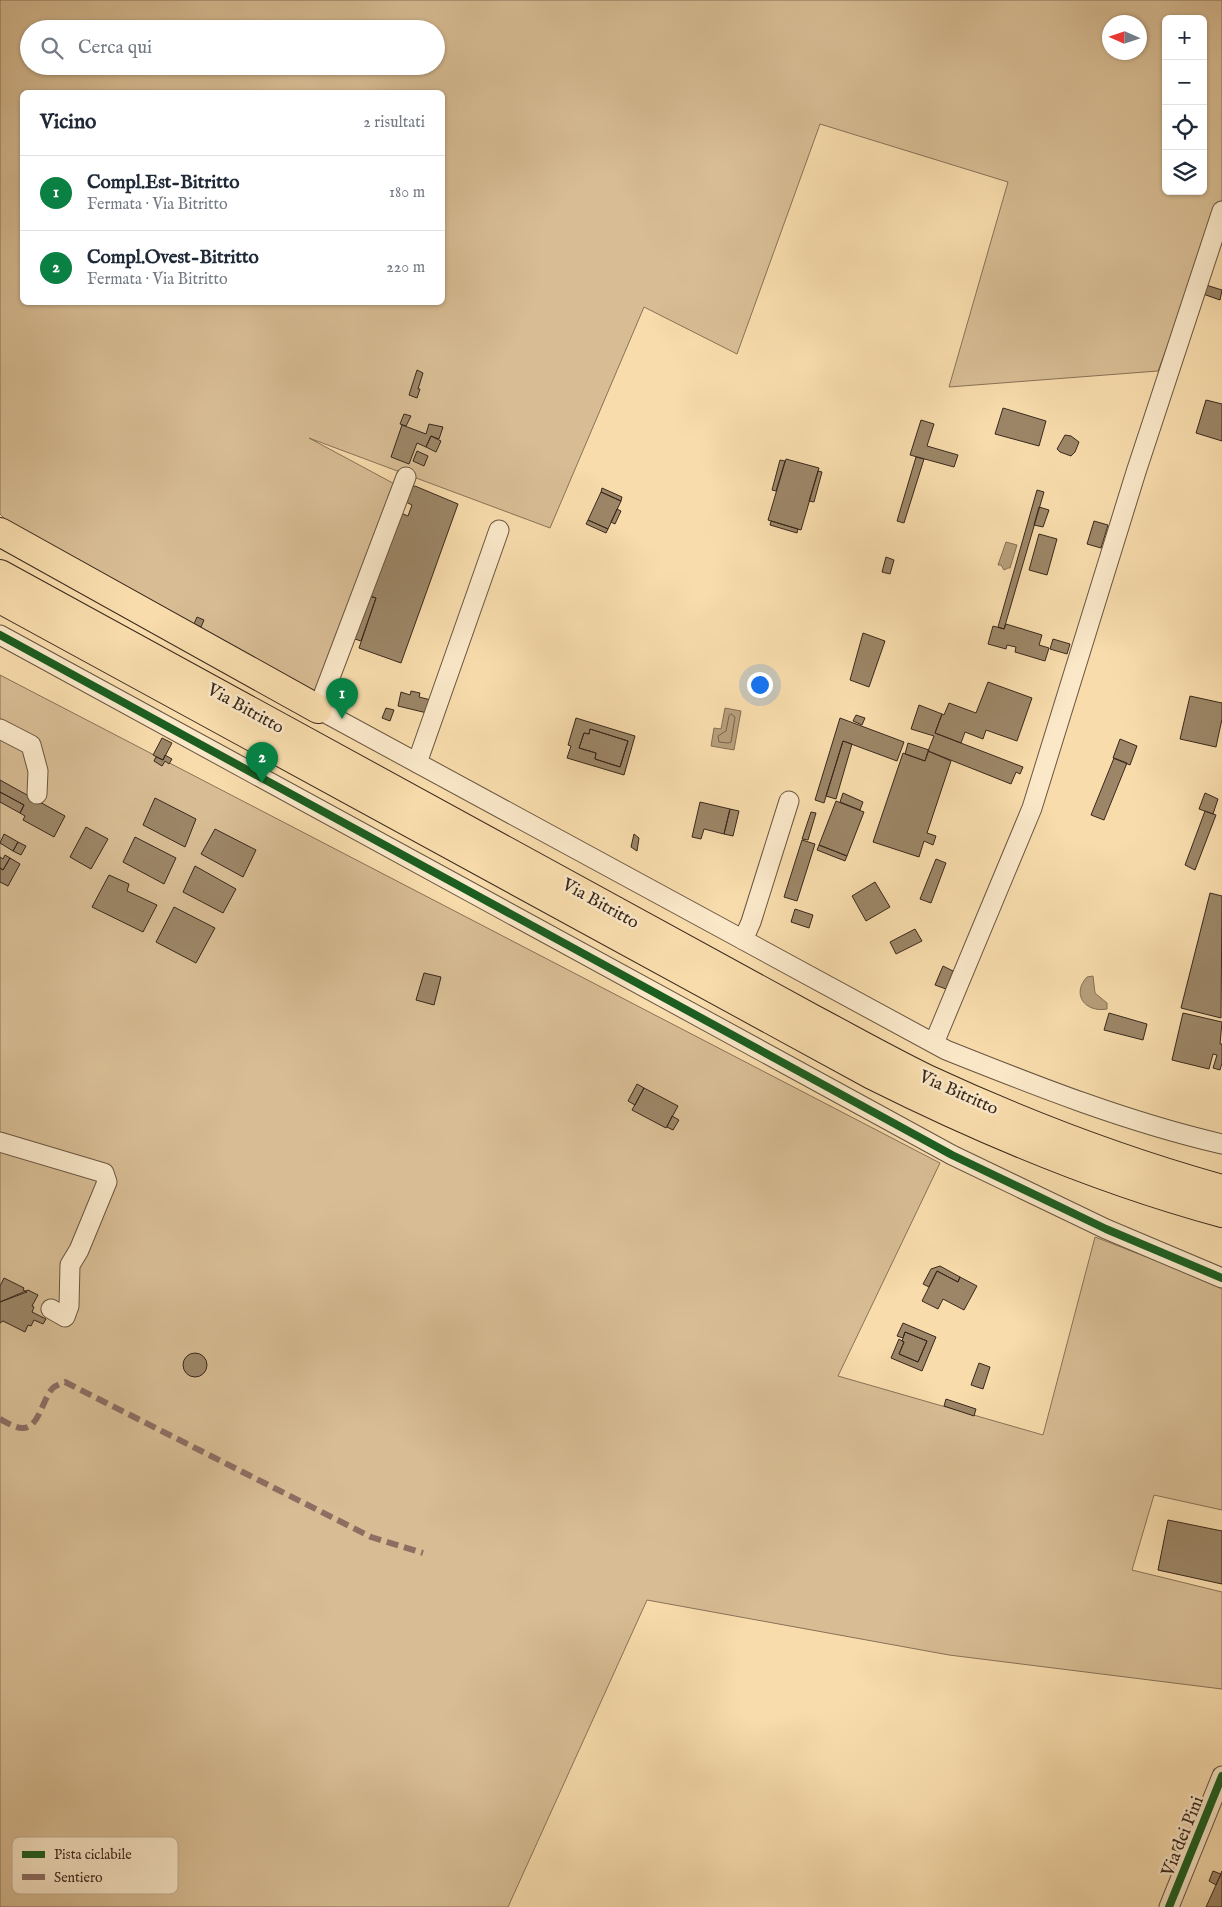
<!DOCTYPE html>
<html lang="it">
<head>
<meta charset="utf-8">
<style>
  :root { --surface:#fff; --page:#f6f6f7; --text:#1f2937; --muted:#747a83; --line:#e0e1e3; --accent:#0b8043 }
  body { margin:0; font-family:"IM FELL English",serif; background:var(--page); color:var(--text) }
  .controls { position:absolute; right:15px; top:15px; display:grid; overflow:hidden; border-radius:8px; box-shadow:0 1px 4px #0004 }
  .controls button { width:45px; height:45px; display:grid; place-items:center; padding:0; border:0; border-bottom:1px solid var(--line); background:var(--surface); color:var(--text); font:25px sans-serif }
  .compass { position:absolute; left:1102px; top:15px; width:45px; height:45px; border-radius:50%; background:var(--surface); box-shadow:0 1px 4px #0004; rotate:273deg }
  .you { position:absolute; left:759px; top:684px; width:18px; height:18px; margin:-12px; border:4px solid #fff; border-radius:50%; background:#1a73e8; box-shadow:0 0 0 8px #1a73e833 }
  .badge { display:grid; place-items:center; width:32px; height:32px; border-radius:50%; background:var(--accent); color:#fff; font-size:16px; font-weight:700 }
  .pin { position:absolute; translate:-50% -41px; filter:drop-shadow(0 1px 2px #0008) }
  .pin::after { content:''; position:absolute; top:26px; width:18px; height:15px; background:inherit; clip-path:polygon(0 0,100% 0,50% 100%) }
  .list { margin:0; padding:0; list-style:none }
  h2 { display:flex; justify-content:space-between; align-items:center; height:65px; margin:0; padding:0 20px; font-size:21px }
  h2 small { font-size:16px; font-weight:400; color:var(--muted) }
  .list li { display:grid; grid-template-columns:32px 1fr auto; gap:15px; align-items:center; box-sizing:border-box; height:75px; padding:0 20px; border-top:1px solid var(--line) }
  .list b { display:block; font-size:19px; white-space:nowrap }
  .list p { margin:0; font-size:16px; white-space:nowrap; color:var(--muted) }
  .list em { font-size:16px; font-style:normal; color:var(--muted) }
  .icon { flex:none; width:28px; height:28px; fill:none; stroke:currentColor; stroke-width:2; stroke-linecap:round; stroke-linejoin:round }
  .map { position:relative; flex:none; width:1222px; height:1907px; overflow:hidden }
  .search { position:absolute; background:var(--surface); box-shadow:0 1px 4px #0004; left:20px; top:20px; width:425px; height:55px; display:flex; align-items:center; gap:12px; box-sizing:border-box; padding:0 18px; border-radius:28px; color:var(--muted); font-size:19px }
  .panel { position:absolute; background:var(--surface); box-shadow:0 1px 4px #0004; left:20px; top:90px; width:425px; height:215px; border-radius:8px }
  .map>svg:first-child { display:block }
  .green { fill:#d8bd94; stroke:#887258; fill-rule:evenodd }
  .water { fill:#b79f7b; stroke:#856f55 }
  .lines { fill:none; stroke-linecap:round; stroke-linejoin:round }
  .shore { stroke:#78644c; stroke-width:1 }
  .building { fill:#9c8667; stroke:#39281c; fill-rule:evenodd }
  .minor-casing { stroke:#695540; stroke-width:21 }
  .highway-casing { stroke:#39281c; stroke-width:30 }
  .minor { stroke:#fae8c9; stroke-width:19 }
  .highway { stroke:#f8dcac; stroke-width:28 }
  .quiet { stroke:#8d6e63; stroke-width:6; stroke-dasharray:12 6; stroke-linecap:butt }
  .cycleway-casing { stroke:#fae8c9; stroke-width:11 }
  .cycleway { stroke:#1b5e20; stroke-width:8 }
  .labels { text-anchor:middle; stroke-width:5; stroke-linejoin:round; paint-order:stroke }
  .street-label { font-size:18px; fill:#39281c; stroke:#fae8c9 }
  .key { fill:#fae8c9; stroke:#c0ae95; stroke-width:1 }
  .key-label { font-size:14px; fill:#39281c }
</style>
</head>
<body>
<div class="map">
<svg width="1222" height="1907" viewBox="0 0 1222 1907">
  <rect width="100%" height="100%" fill="#f8dcac"/>
  <filter id="stains"><feTurbulence type="fractalNoise" baseFrequency=".004" numOctaves="4"/><feColorMatrix values="0 0 0 0 .2 0 0 0 0 .09 0 0 0 0 .02 0 0 0 .5 -.17"/></filter>
  <radialGradient id="worn" r=".72"><stop offset=".6" stop-color="#630" stop-opacity="0"/><stop offset="1" stop-color="#630" stop-opacity=".3"/></radialGradient>
  <path class="green" d="M0 0H1222V201L1158 371 949 387 1008 182 820 124 737 354 644 307 550 528 309 438 402 488 323 695 6 520 0 514ZM1166 19H1203V191H1166ZM1110 22H1140V52H1110ZM29 29H436V66H29ZM22 92H442V302H22Z
    M0 675 940 1163 838 1376 1043 1435 1095 1237 1222 1286V1510L1154 1495 1132 1570 1222 1592V1689L949 1655 647 1600 508 1907H0Z"/>
  <path class="water" d="M1006 542 1017 545 1010 568H1008L1004 570 1001 565H998Z
    M725 708 741 711 734 750 711 746 714 728 721 729Z
    M1093 976 1095 993 1107 1003V1009C1085 1013 1071 994 1087 977Z"/>
  <g class="lines">
    <path class="shore" d="M731 714 735 717 731 742 728 743 719 742 718 736 726 731 729 716Z"/>
  </g>
  <path class="building" d="M1206 285 1222 290 1220 300 1203 294Z
    M417 370 423 373 418 389H420L417 398 409 395Z
    M1206 400 1222 404V441L1196 433Z
    M1003 408 1046 421 1039 446 995 434Z
    M404 414 411 416 406 426 400 424Z
    M921 420 934 424 927 446 958 455 954 467 910 455Z
    M429 424 443 427 439 439 431 436 426 447 417 443 409 464 391 457 402 425 426 434Z
    M1065 435 1071 436 1079 442 1075 452 1071 456 1060 452 1057 449Z
    M431 436 441 441 436 452 426 447Z
    M417 451 428 456 424 466 413 461Z
    M916 457 924 459 904 523 897 521Z
    M786 459 819 468 801 530 768 520Z
    M780 460 785 461 776 491 772 490Z
    M818 471 822 472 814 502 809 501Z
    M415 486 458 504 401 663 359 648 376 598 369 596 401 513 408 516 412 505 406 502 411 487Z
    M602 488 622 497 621 501 601 492Z
    M1037 490 1044 492 1004 629 998 627Z
    M601 492 621 501 608 529 588 520Z
    M1039 507 1049 510 1043 527 1034 525Z
    M617 509 621 511 615 524 611 522Z
    M588 520 608 529 606 533 586 524Z
    M771 521 798 529 797 533 770 525Z
    M1094 521 1108 525 1101 548 1087 544Z
    M1039 534 1057 539 1047 575 1029 570Z
    M886 557 894 560 890 574 882 572Z
    M369 596 376 598 361 641 352 638Z
    M197 617 204 620 201 627 194 624Z
    M1006 624 1042 635 1039 645 1049 648 1045 661 1015 652 1016 647 1007 645 1006 649 988 644 993 626 1004 629Z
    M863 633 885 641 869 687 850 680Z
    M1053 639 1070 644 1067 654 1050 649Z
    M988 682 1032 698 1017 741 986 730 983 739 965 732 961 743 935 733 942 714 944 715 949 703 976 713Z
    M411 691 420 693 419 697 431 700 427 713 398 706 401 692 410 695Z
    M1190 696 1222 703V719L1216 747 1180 739Z
    M919 705 942 714 935 733 1023 767 1020 774 1016 772 1011 784 928 751 934 736 911 729Z
    M386 708 394 710 390 721 382 718Z
    M856 715 865 718 862 725 853 721Z
    M576 718 635 736 624 775 567 758 571 746 568 745ZM590 729 628 741 620 767 595 759 596 753 579 748 584 733 589 734Z
    M840 718 904 742 897 761 843 741 824 803 815 800Z
    M590 729 628 741 620 767 595 759 596 753 579 748 584 733 589 734Z
    M162 738 172 743 163 760 153 755Z
    M1120 739 1137 746 1130 765 1113 758Z
    M843 741 852 744 836 799 826 796Z
    M908 743 929 750 925 761 905 754Z
    M928 751 951 761 927 833 936 836 933 845 924 841 919 857 873 842 903 753 925 761Z
    M165 755 172 759 169 764 165 761 162 766 154 761 156 757 163 760Z
    M1114 758 1127 763 1104 820 1091 815Z
    M0 780 65 816 54 837 23 820 25 816 20 813 24 805 0 792Z
    M0 792 24 805 20 813 0 802Z
    M843 793 863 802 860 810 840 802Z
    M1205 793 1218 799 1213 814 1199 809Z
    M155 798 196 819 185 847 143 825Z
    M836 801 864 812 847 856 819 845Z
    M700 802 730 809 724 834 704 829 701 839 692 837Z
    M730 809 739 811 733 836 724 834Z
    M1205 811 1216 815 1195 870 1185 865Z
    M811 812 816 813 808 840 802 839Z
    M86 827 108 839 91 869 70 857Z
    M215 829 256 850 243 877 201 854Z
    M4 834 18 842 13 851 0 843Z
    M634 834 639 838 637 851 631 847Z
    M135 837 176 858 164 884 123 862Z
    M802 840 815 844 797 901 784 897Z
    M18 842 26 846 21 855 13 851Z
    M819 845 847 856 845 861 817 850Z
    M5 855 10 858 3 870 0 868V857L3 859Z
    M10 858 20 864 8 886 0 882V868L3 870Z
    M936 859 946 863 931 903 920 899Z
    M195 866 236 889 223 913 183 892Z
    M109 875 129 884 127 891 157 905 143 932 92 907Z
    M875 882 890 907 866 921 852 896Z
    M1210 893 1222 896 1221 1018 1181 1008Z
    M174 907 215 928 196 963 156 942Z
    M795 909 813 915 809 928 791 922Z
    M915 929 922 941 896 954 890 942Z
    M943 966 953 971 946 989 935 985Z
    M424 973 441 977 434 1005 416 1000Z
    M1109 1013 1147 1024 1143 1040 1104 1030Z
    M1183 1013 1222 1022 1220 1044H1222V1063L1220 1070 1213 1068 1217 1055 1213 1054 1209 1069 1172 1060Z
    M637 1084 644 1088 635 1105 628 1101Z
    M644 1088 678 1106 666 1128 632 1110Z
    M672 1116 679 1120 673 1130 667 1127Z
    M940 1266 960 1277 958 1282 937 1271 929 1287 923 1284 931 1269Z
    M937 1271 958 1282 960 1277 977 1286 964 1310 943 1299 938 1309 922 1301Z
    M4 1278 24 1288 23 1290 27 1292 0 1302V1286Z
    M28 1290 38 1295 32 1306 34 1307 32 1312 46 1319 43 1324 34 1320 31 1326 28 1325 25 1332 3 1321 0 1323V1302Z
    M903 1323 936 1337 922 1371 891 1358 899 1339 904 1342 899 1354 918 1362 927 1341 905 1332 903 1338 897 1336Z
    M905 1332 927 1341 918 1362 899 1354 904 1342 902 1341Z
    M183 1365a12 12 0 1 1 24 0a12 12 0 1 1-24 0Z
    M979 1363 990 1367 983 1389 971 1385Z
    M946 1399 976 1409 974 1416 944 1406Z
    M1168 1520 1222 1531V1584L1158 1570Z
    M1177 1838 1187 1843 1183 1853 1172 1849Z
    M1213 1871 1221 1874 1216 1885 1209 1881Z
    M1222 1871V1907H1206L1216 1885Z"/>
  <g class="lines">
    <g class="minor-casing">
      <path id="minor" d="M406 477 318 709 946 1050C1036 1086 1127 1122 1222 1144
        M0 635 952 1155 1106 1229 1222 1278
        M0 729 31 745 38 771 37 794
        M417 763 499 530
        M743 940 751 922 789 801
        M934 1043 1032 808 1136 472 1222 211
        M0 1142 104 1173 107 1182 79 1250 70 1265 69 1306 65 1317 51 1309
        M1169 1907 1222 1776"/>
    </g>
    <g class="highway-casing">
      <path id="highway" d="M0 532 318 709
        M0 574 813 1019C851 1039 888 1060 927 1079 1022 1123 1121 1161 1222 1189
        M0 599 872 1075C982 1130 1103 1181 1222 1213"/>
    </g>
    <use href="#minor" class="minor"/>
    <use href="#highway" class="highway"/>
    <path class="quiet" d="M0 1419C6 1422 15 1428 22 1428 40 1429 42 1397 54 1387 57 1385 62 1383 65 1382L371 1537 423 1553"/>
    <g class="cycleway-casing">
      <path id="cycleway" d="M0 635 952 1155 1106 1229 1222 1278
        M1169 1907 1222 1776"/>
    </g>
    <use href="#cycleway" class="cycleway"/>
  </g>
  <g class="labels">
    <g class="street-label">
      <text transform="translate(246 708) rotate(29)" y="6">Via Bitritto</text>
      <text transform="translate(601 903) rotate(29)" y="6">Via Bitritto</text>
      <text transform="translate(959 1092) rotate(24)" y="6">Via Bitritto</text>
      <text transform="translate(1182 1836) rotate(-68)" y="6">Via dei Pini</text>
    </g>
  </g>
  <rect x="12" y="1837" width="166" height="57" rx="8" class="key"/>
  <rect x="22" y="1851" width="23" height="7" fill="#1b5e20"/>
  <rect x="22" y="1874" width="23" height="6" fill="#8d6e63"/>
  <g class="key-label">
    <text x="54" y="1859">Pista ciclabile</text>
    <text x="54" y="1882">Sentiero</text>
  </g>
  <rect width="100%" height="100%" filter="url(#stains)"/>
  <rect width="100%" height="100%" fill="url(#worn)"/>
</svg>
<div class="controls">
<button>+</button>
<button>−</button>
<button><svg class="icon" aria-label="locate" viewBox="0 0 24 24"><circle cx="12" cy="12" r="6"/><path d="M12 2v4M12 18v4M2 12h4M18 12h4"/></svg></button>
<button><svg class="icon" aria-label="layers" viewBox="0 0 24 24"><path d="M12 4l9 5-9 5-9-5zM3 14l9 5 9-5"/></svg></button>
</div>
<svg class="compass" viewBox="-18 -18 36 36"><path d="M0-13l5 13h-10z" fill="#e53935"/><path d="M0 13l5-13h-10z" fill="#747a83"/></svg>
<div class="you"></div>
<div class="pin badge" style="left:342px;top:719px">1</div>
<div class="pin badge" style="left:262px;top:783px">2</div>
<div class="search"><svg class="icon" aria-label="search" viewBox="0 0 24 24"><circle cx="10" cy="10" r="6"/><path d="M15 15l6 6"/></svg>Cerca qui</div>
<section class="panel">
<h2>Vicino<small>2 risultati</small></h2>
<ul class="list">
<li><span class="badge">1</span><div><b>Compl.Est-Bitritto</b><p>Fermata · Via Bitritto</p></div><em>180 m</em></li>
<li><span class="badge">2</span><div><b>Compl.Ovest-Bitritto</b><p>Fermata · Via Bitritto</p></div><em>220 m</em></li>
</ul>
</section>
</div>
</body>
</html>
